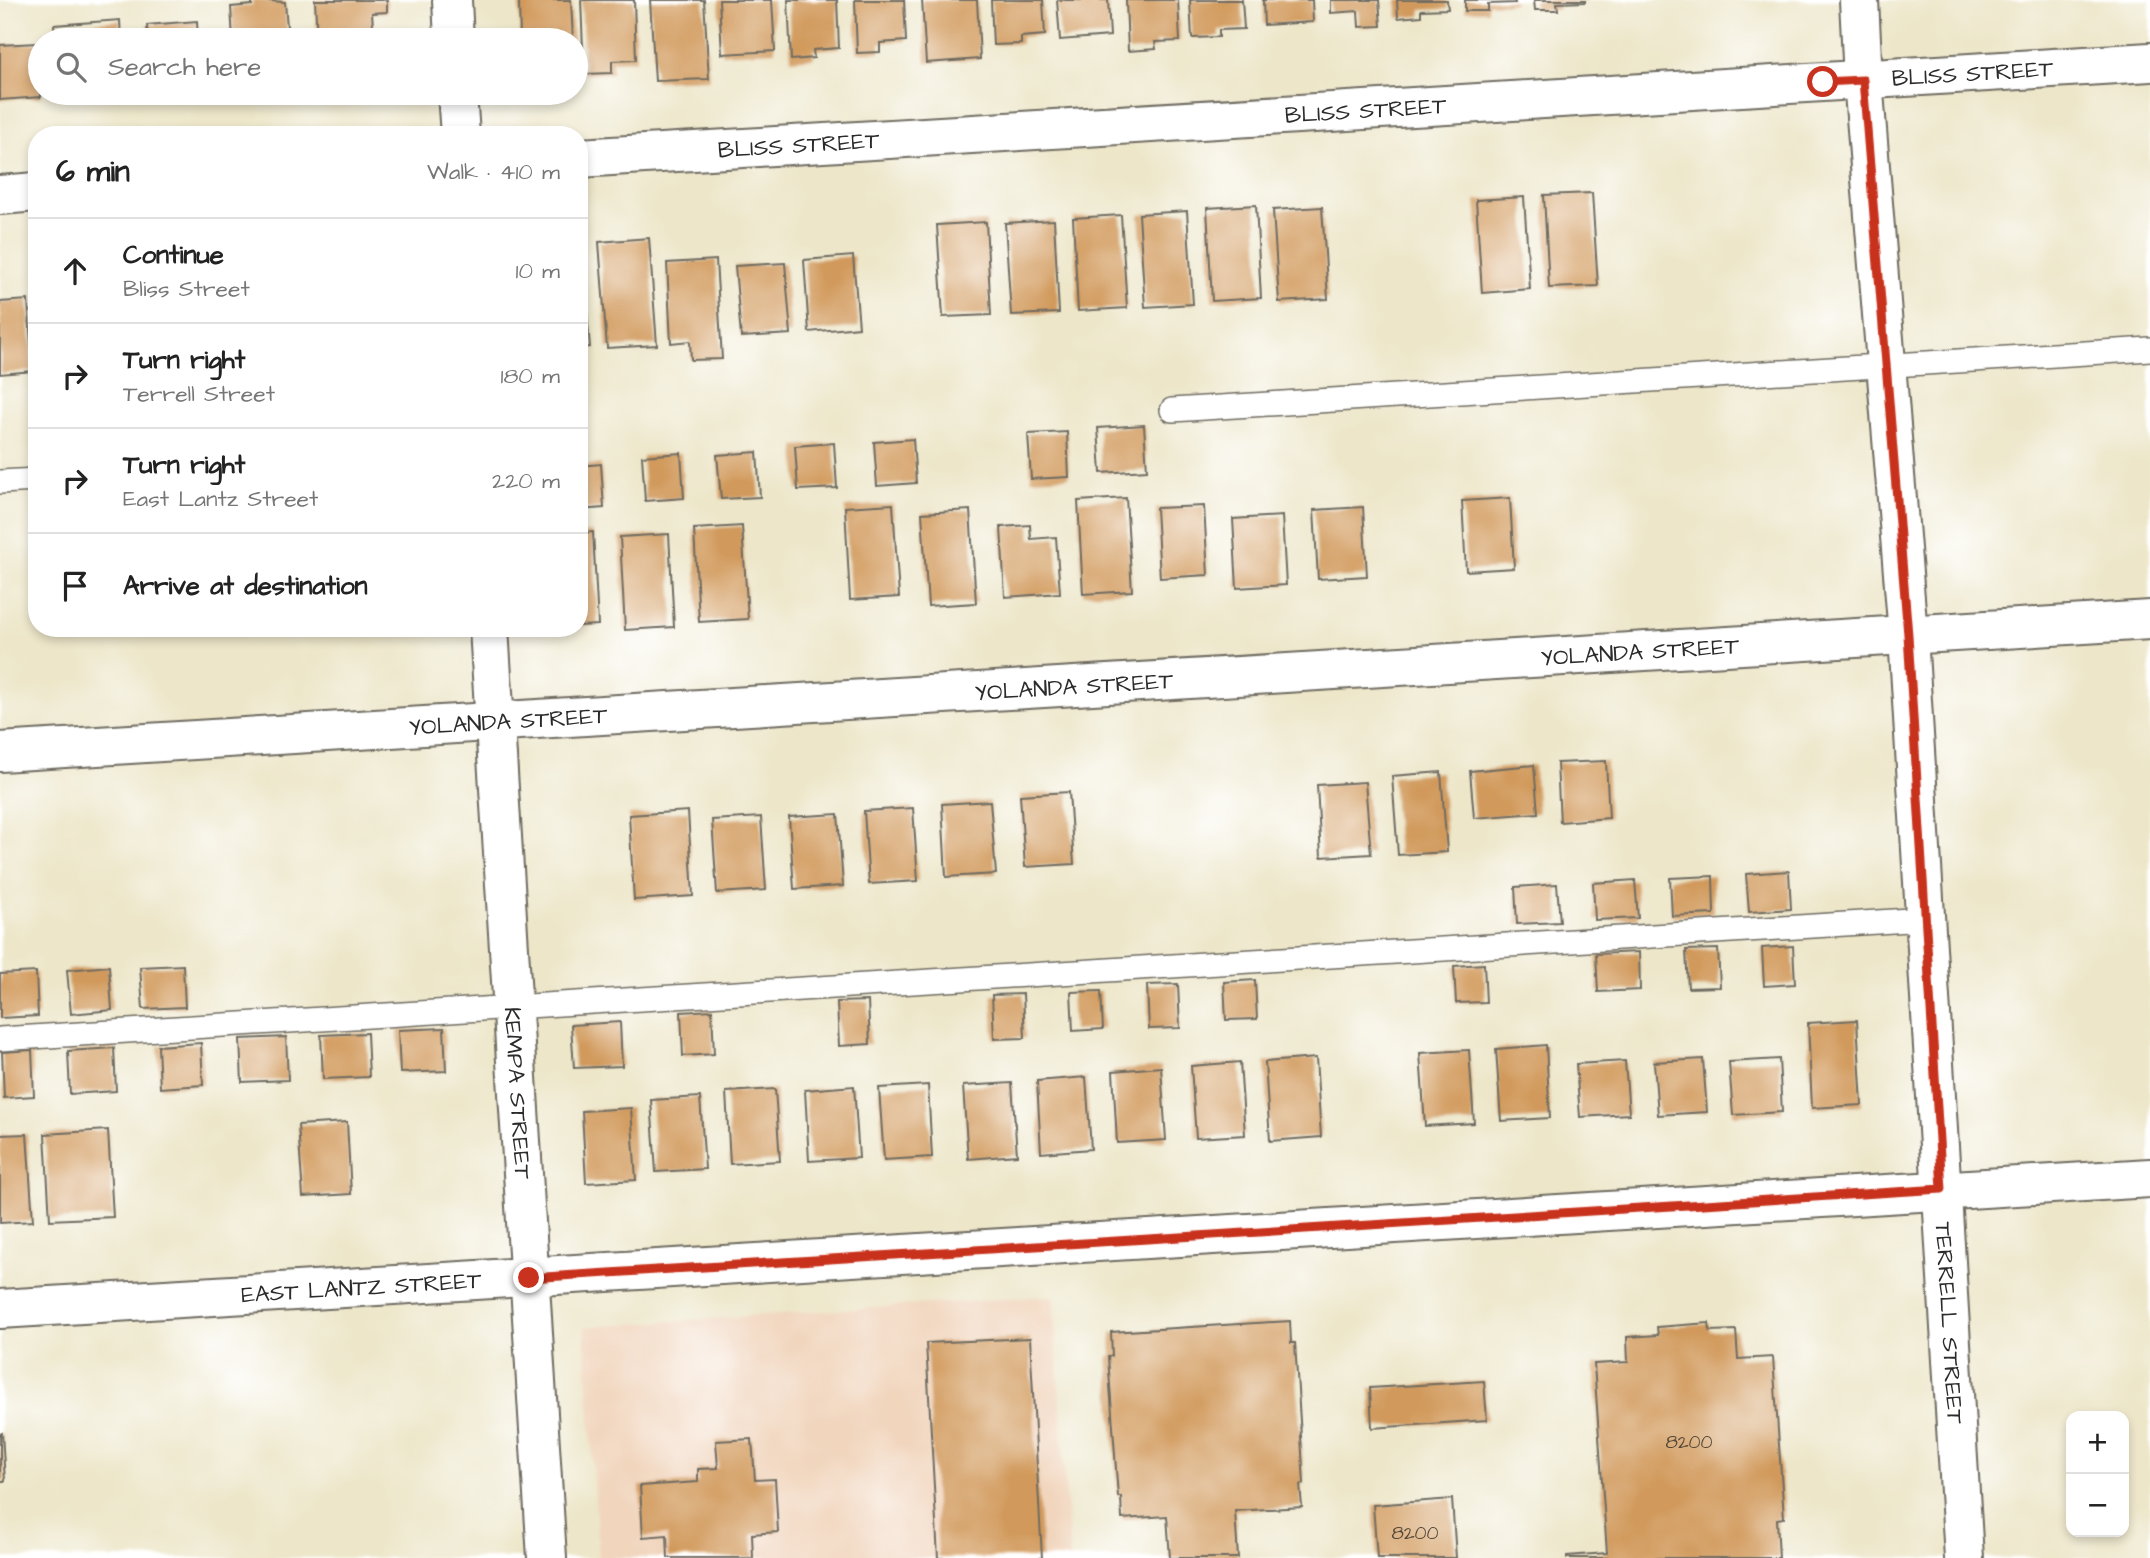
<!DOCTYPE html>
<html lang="en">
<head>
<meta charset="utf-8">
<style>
  :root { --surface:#fff; --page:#f6f6f6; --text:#222; --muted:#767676; --line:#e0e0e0 }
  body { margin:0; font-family:"Architects Daughter",sans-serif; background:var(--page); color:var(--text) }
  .controls { position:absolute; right:21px; bottom:21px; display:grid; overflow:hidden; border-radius:14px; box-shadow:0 4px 10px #0003 }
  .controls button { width:63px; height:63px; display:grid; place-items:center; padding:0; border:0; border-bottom:2px solid var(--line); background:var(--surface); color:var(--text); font:35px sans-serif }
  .stop { position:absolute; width:21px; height:21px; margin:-16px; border:5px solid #c8321e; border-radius:50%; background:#fff }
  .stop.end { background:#c8321e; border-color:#fff; box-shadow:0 2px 7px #0008 }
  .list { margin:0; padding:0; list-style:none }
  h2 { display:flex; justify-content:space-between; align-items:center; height:91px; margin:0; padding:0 28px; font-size:30px }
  h2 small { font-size:23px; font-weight:400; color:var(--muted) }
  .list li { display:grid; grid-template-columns:46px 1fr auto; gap:21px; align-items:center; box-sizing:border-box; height:105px; padding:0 28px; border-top:2px solid var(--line) }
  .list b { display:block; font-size:26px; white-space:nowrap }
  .list p { margin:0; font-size:23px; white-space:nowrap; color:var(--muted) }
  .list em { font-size:23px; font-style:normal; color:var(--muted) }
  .icon { flex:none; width:38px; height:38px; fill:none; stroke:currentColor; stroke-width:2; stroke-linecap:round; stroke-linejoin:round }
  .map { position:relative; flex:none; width:2150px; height:1558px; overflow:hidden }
  .search { position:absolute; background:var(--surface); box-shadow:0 4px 10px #0003; left:28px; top:28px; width:560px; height:77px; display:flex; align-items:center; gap:18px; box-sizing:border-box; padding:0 24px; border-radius:38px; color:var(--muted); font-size:26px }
  .panel { position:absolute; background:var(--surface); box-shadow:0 4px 10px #0003; left:28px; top:126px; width:560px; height:511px; border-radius:28px }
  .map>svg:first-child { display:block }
  .built { fill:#f1d5bd }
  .building { fill:#d19a5c }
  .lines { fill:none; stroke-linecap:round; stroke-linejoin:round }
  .service-casing { stroke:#6f6c62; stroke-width:26 }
  .minor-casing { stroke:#6f6c62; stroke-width:42 }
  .service { stroke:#fff; stroke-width:23 }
  .minor { stroke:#fff; stroke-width:38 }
  .route { stroke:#c8321e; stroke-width:9 }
  .labels { text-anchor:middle; stroke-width:7; stroke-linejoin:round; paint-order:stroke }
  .number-label { font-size:19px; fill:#544737 }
  .street-label { font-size:23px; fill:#2b2b2b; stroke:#fff }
</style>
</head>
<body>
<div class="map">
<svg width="2150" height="1558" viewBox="0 0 2150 1558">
  <rect width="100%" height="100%" fill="#fff"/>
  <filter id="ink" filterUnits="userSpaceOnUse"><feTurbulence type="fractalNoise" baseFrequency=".0143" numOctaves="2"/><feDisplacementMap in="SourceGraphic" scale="14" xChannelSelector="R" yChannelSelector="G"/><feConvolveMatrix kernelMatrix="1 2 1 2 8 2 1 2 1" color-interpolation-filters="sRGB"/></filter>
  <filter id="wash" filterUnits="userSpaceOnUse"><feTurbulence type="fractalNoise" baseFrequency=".00686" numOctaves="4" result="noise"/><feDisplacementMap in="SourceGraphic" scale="28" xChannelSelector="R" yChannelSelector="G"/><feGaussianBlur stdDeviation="1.57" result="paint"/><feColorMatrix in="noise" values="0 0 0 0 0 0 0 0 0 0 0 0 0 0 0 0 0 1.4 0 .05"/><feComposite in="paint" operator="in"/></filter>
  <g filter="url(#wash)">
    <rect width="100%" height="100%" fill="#ede6c9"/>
    <path class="built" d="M1053 1296 1070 1558H599L584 1327Z"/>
    <g id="blocks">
      <path class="building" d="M252 0 285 2 288 40H233L231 7 252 5Z
        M315 0H387V12L372 13 374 40H317Z
        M519 0H571L573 40H520Z
        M581 0H634L636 60 612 61V73L584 74Z
        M650 0H704L709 79 655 81Z
        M719 0H772L775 51 722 54Z
        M788 0H837L839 48 813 50 814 58 791 60Z
        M855 0H904L906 41 880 43V52L857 53Z
        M922 0H977L980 59 926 63Z
        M991 0H1043L1045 35 1021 37V44L993 45Z
        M1057 0H1108L1110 36 1060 40Z
        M1126 0H1178L1180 41 1155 42 1156 49 1128 51Z
        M1190 0H1242L1244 29 1219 30V37L1192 38Z
        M1263 0H1312L1313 22 1264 25Z
        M1331 0H1379L1381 26 1359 27 1358 11 1331 13Z
        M1397 0H1447L1448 9 1421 10V16L1398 18Z
        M1465 0H1514L1515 3 1488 4V11H1465Z
        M1534 0H1585V2L1557 3 1558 10H1535Z
        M120 20 121 40H55L54 25Z
        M197 21 198 40H148L147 25Z
        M37 43 41 97 0 100V45Z
        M76 93H125V96L76 99Z
        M1592 193 1598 286 1549 288 1544 195Z
        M1524 197 1530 289 1482 293 1476 200Z
        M1256 205 1261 298 1212 301 1207 208Z
        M1322 207 1328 299 1279 302 1273 210Z
        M1187 211 1193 304 1145 307 1139 214Z
        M1121 215 1127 308 1078 311 1073 218Z
        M1054 220 1059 313 1011 315 1005 223Z
        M986 222 991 315 943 317 937 225Z
        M649 238 657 345 607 348 599 242Z
        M853 256 859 327 809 332 804 260Z
        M716 260 722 359 691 360 690 341 671 343 667 263Z
        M785 263 791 334 741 337 735 266Z
        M579 276H584L590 347 579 348Z
        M28 300 33 371 0 374V302Z
        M1144 425 1147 470 1101 473 1098 428Z
        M1067 432 1069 477 1031 479 1028 434Z
        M913 439 916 483 877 486 874 442Z
        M834 443 837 488 798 490 795 446Z
        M757 452 760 497 721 499 717 455Z
        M681 453 684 498 645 501 642 456Z
        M601 464 604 508 579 510V466Z
        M1126 498 1132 591 1083 594 1078 501Z
        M1510 498 1514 568 1466 571 1462 501Z
        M893 504 899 597 850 600 845 507Z
        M1204 506 1208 575 1160 578 1156 508Z
        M1363 507 1367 576 1318 579 1314 510Z
        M970 510 976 603 928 606 922 513Z
        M1282 516 1286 585 1237 588 1233 519Z
        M1030 525 1031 539 1056 537 1060 593 1005 597 1001 527Z
        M742 526 748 619 699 622 694 529Z
        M593 532 598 625 579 626V533Z
        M669 534 674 627 625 630 620 537Z
        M1606 761 1609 818 1560 822 1557 763Z
        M1534 765 1538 813 1474 818 1470 771Z
        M1441 772 1447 852 1398 855 1392 776Z
        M1365 782 1371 854 1321 857 1317 785Z
        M1069 792 1074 864 1025 867 1020 795Z
        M990 801 996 874 946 877 942 804Z
        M913 808 918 881 869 884 864 811Z
        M688 811 693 896 634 900 629 815Z
        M838 814 843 886 794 889 789 817Z
        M761 817 766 890 717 893 712 820Z
        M1789 871 1791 909 1749 912 1746 874Z
        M1713 876 1714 914 1672 916 1670 878Z
        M1635 880 1638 918 1595 920 1593 883Z
        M1557 884 1560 922 1517 924 1515 887Z
        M1793 946 1795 984 1764 986 1762 948Z
        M1718 949 1720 987 1688 988 1686 950Z
        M1639 952 1640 990 1598 992 1596 954Z
        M1484 964 1486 1002 1456 1003 1454 966Z
        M183 965 185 1007 143 1009 140 967Z
        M109 966 112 1010 71 1014 67 970Z
        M36 972 38 1016 0 1018V974Z
        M1255 980 1257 1019 1226 1020 1224 982Z
        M1178 984 1180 1028 1149 1029 1147 985Z
        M1101 991 1103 1029 1073 1031 1071 992Z
        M1023 994 1025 1038 994 1039 992 995Z
        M868 1001 870 1044 839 1046 837 1002Z
        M712 1010 714 1054 683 1056 681 1012Z
        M1857 1020 1862 1105 1812 1108 1808 1023Z
        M620 1022 622 1066 574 1068 571 1025Z
        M444 1028 446 1071 400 1073 398 1030Z
        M367 1033 369 1077 323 1079 321 1035Z
        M286 1037 288 1080 242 1082 240 1039Z
        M201 1043 203 1085 160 1088 158 1046Z
        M1546 1045 1550 1118 1501 1121 1496 1049Z
        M114 1048 116 1091 70 1094 68 1051Z
        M32 1050 34 1096 4 1098 2 1052Z
        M1469 1050 1474 1123 1425 1126 1420 1053Z
        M1316 1058 1321 1137 1270 1141 1265 1062Z
        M1703 1059 1707 1112 1658 1115 1654 1062Z
        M1779 1059 1782 1112 1733 1115 1729 1062Z
        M1625 1061 1629 1114 1580 1117 1576 1064Z
        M1240 1062 1245 1135 1196 1138 1191 1066Z
        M1161 1067 1166 1140 1117 1143 1113 1071Z
        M1086 1077 1091 1149 1041 1153 1037 1081Z
        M1012 1083 1017 1155 968 1159 963 1086Z
        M928 1085 932 1157 884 1160 879 1088Z
        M854 1086 859 1158 809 1161 805 1090Z
        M775 1089 780 1161 730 1164 726 1092Z
        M700 1097 705 1169 656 1172 651 1100Z
        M631 1108 636 1180 586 1183 582 1111Z
        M347 1122 351 1194 303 1197 298 1125Z
        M108 1130 113 1217 50 1220 45 1134Z
        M27 1134 33 1221 0 1223V1135Z
        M1290 1321 1291 1343H1295L1304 1484 1300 1485 1302 1507 1235 1511 1238 1558H1170L1167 1516 1122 1519 1121 1497H1118L1108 1357 1112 1356 1111 1332Z
        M1709 1323 1710 1331 1736 1330 1738 1359 1773 1357 1784 1518 1777 1519 1779 1558H1567V1556L1607 1553 1594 1364 1628 1362 1627 1337 1658 1335 1657 1327Z
        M1030 1338 1042 1558H938L926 1343Z
        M1484 1381 1487 1420 1372 1428 1370 1388Z
        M2 1433 5 1481H0V1434Z
        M752 1439 755 1480 775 1479 778 1532 752 1534 753 1558H668L667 1535 643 1537 640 1486 698 1482V1469L718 1468 716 1441Z
        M1452 1499 1456 1558H1377L1373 1505Z"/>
    </g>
  </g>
  <g filter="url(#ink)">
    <use href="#blocks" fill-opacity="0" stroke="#6f6c62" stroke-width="2"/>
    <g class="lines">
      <g class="service-casing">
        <path id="service" d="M1172 410 2150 349
          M0 482 37 480
          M0 1039 1925 919"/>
      </g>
      <g class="minor-casing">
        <g id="minor">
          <path d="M452 0 454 40"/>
          <path id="s1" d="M1859 0 1863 80 1908 635 1964 1558"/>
          <path d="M457 93 460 135"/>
          <path id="s2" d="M579 158 2150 62"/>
          <path d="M0 195 37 192"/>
          <path id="s3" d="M489 628 547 1558"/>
          <path id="s4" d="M0 752 2150 620"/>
          <path id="s5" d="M0 1309 2150 1178"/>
        </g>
      </g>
      <use href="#service" class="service"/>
      <use href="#minor" class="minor"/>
    </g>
  </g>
  <g class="lines" filter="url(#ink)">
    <path class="route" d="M529 1278 1942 1189 1908 635 1863 80 1823 82"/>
  </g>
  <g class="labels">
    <g class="number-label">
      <text x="1689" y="1448">8200</text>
      <text x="1415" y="1539">8200</text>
    </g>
    <g class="street-label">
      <text dy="8" stroke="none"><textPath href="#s2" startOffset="1396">BLISS STREET</textPath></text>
      <text dy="8" stroke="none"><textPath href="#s2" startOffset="788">BLISS STREET</textPath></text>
      <text dy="8" stroke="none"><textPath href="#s2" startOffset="220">BLISS STREET</textPath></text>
      <text dy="8" stroke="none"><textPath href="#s4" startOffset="1643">YOLANDA STREET</textPath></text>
      <text dy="8" stroke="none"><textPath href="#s4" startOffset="1076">YOLANDA STREET</textPath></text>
      <text dy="8" stroke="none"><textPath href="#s4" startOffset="509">YOLANDA STREET</textPath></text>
      <text dy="8" stroke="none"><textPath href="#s3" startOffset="466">KEMPA STREET</textPath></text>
      <text dy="8" stroke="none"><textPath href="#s5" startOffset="362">EAST LANTZ STREET</textPath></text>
      <text dy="8" stroke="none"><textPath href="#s1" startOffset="1326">TERRELL STREET</textPath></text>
    </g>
  </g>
</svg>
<div class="controls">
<button>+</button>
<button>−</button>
</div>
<div class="stop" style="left:1823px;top:82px"></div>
<div class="stop end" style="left:529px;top:1278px"></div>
<div class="search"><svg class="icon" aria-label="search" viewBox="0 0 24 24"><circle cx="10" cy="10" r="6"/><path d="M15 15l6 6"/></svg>Search here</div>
<section class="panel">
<h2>6 min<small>Walk · 410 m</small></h2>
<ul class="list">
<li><svg class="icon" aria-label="ahead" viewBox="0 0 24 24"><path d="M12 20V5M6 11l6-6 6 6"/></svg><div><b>Continue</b><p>Bliss Street</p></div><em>10 m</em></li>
<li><svg class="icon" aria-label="right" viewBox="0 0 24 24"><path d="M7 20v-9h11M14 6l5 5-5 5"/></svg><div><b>Turn right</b><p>Terrell Street</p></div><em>180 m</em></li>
<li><svg class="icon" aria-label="right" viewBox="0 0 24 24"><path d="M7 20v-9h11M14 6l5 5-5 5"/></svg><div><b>Turn right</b><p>East Lantz Street</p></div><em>220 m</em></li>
<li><svg class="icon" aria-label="arrive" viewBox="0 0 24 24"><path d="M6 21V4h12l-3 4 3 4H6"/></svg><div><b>Arrive at destination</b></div></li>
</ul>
</section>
</div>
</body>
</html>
